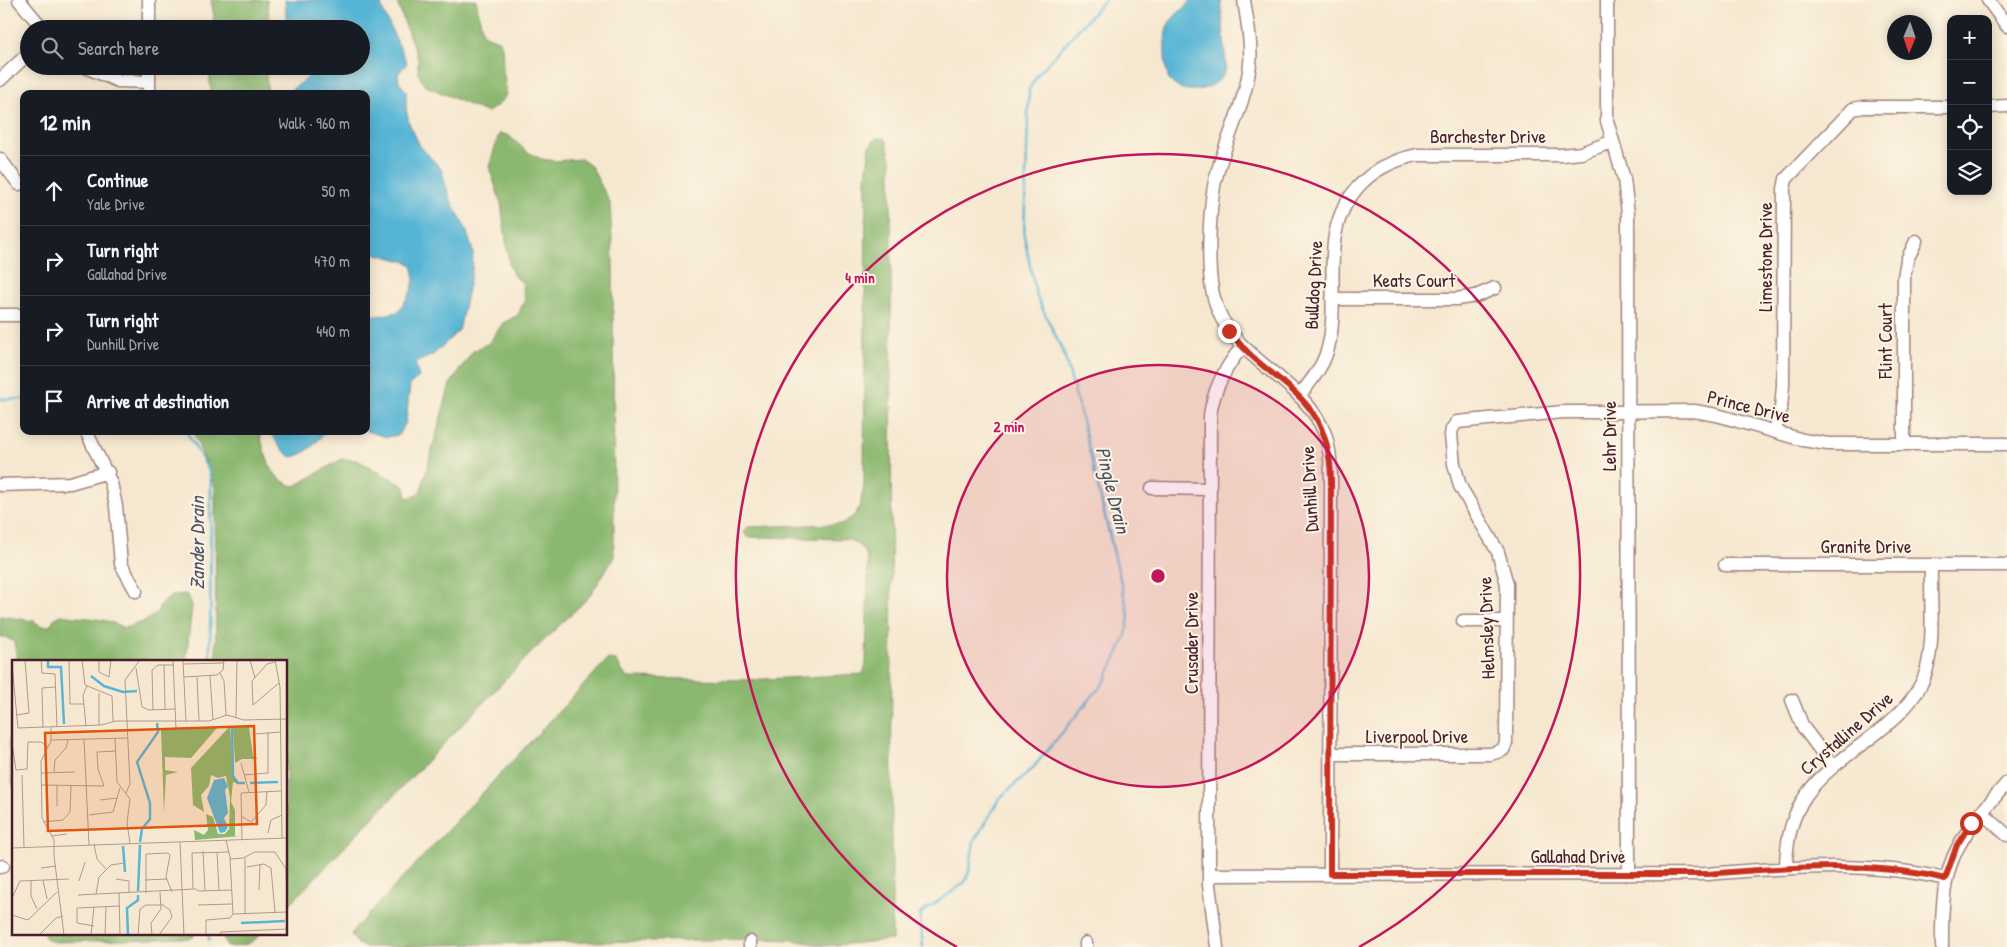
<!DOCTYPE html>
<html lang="en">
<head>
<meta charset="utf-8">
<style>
  :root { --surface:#171b24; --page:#242831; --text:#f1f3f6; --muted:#9ea1a6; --line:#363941 }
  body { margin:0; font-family:"Patrick Hand",sans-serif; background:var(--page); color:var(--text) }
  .controls { position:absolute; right:15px; top:15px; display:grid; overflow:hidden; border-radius:10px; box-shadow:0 2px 12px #0003 }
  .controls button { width:45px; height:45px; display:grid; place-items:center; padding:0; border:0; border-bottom:1px solid var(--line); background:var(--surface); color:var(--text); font:25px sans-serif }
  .compass { position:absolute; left:1887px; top:15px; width:45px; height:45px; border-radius:50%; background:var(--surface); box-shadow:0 2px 12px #0003; rotate:182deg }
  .stop { position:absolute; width:15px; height:15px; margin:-11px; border:4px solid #c8321e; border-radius:50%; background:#fff }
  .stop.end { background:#c8321e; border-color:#fff; box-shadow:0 1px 5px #0008 }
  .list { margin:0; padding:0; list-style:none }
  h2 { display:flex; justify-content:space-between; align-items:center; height:65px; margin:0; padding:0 20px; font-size:21px }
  h2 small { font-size:16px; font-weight:400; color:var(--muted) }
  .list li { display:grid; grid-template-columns:32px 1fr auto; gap:15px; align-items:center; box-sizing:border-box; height:70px; padding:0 20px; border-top:1px solid var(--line) }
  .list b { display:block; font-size:19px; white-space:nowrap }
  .list p { margin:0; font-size:16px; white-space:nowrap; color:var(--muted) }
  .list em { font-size:16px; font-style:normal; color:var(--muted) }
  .icon { flex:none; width:28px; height:28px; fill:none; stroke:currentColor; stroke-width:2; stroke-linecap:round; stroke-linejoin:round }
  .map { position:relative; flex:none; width:2007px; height:947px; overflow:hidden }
  .search { position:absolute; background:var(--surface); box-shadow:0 2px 12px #0003; left:20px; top:20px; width:350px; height:55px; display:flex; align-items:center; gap:12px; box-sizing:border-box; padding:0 18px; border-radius:28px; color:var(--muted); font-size:19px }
  .panel { position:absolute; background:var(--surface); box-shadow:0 2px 12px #0003; left:20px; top:90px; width:350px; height:345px; border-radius:10px }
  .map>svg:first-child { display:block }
  .forest { fill:#8bb870; stroke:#6a6c4e }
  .water { fill:#57b5d5; stroke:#506a80 }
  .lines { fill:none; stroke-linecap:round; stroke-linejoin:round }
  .stream { stroke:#57b5d5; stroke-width:2.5 }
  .minor-casing { stroke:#a0847e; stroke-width:15 }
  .minor { stroke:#fff; stroke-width:12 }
  .route { stroke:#c8321e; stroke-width:6 }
  .ring { fill:none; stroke:#c2185b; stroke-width:2.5 }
  .labels { text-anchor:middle; stroke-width:4; stroke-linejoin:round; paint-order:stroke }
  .street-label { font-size:19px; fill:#4a1f2b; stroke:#fcf5e5 }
  .water-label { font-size:20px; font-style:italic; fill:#4f5466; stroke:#fcf5e5 }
  .inset-river { fill:none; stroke:#57b5d5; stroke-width:2.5 }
  .inset-road { fill:none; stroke:#b1988e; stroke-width:1 }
  .view { fill:#e0560e; fill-opacity:0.15; stroke:#e0560e; stroke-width:2.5 }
  .inset-edge { fill:none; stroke:#4a1f2b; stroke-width:2.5 }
  .centre { fill:#c2185b; stroke:#fcf5e5; stroke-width:2.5 }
  .ring-label { font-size:15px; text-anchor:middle; font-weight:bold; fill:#c2185b; stroke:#fcf5e5; stroke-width:4; stroke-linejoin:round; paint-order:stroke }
</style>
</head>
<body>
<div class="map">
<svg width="2007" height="947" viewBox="0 0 2007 947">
  <rect width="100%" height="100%" fill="#fcf5e5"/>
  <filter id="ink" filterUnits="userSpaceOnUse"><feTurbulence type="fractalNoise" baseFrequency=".02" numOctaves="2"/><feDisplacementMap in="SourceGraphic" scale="10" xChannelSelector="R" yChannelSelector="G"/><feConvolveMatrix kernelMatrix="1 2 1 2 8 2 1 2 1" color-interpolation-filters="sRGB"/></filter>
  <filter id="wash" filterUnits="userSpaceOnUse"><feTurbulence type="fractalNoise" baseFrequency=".0096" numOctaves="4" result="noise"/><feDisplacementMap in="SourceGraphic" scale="20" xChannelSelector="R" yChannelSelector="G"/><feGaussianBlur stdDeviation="1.12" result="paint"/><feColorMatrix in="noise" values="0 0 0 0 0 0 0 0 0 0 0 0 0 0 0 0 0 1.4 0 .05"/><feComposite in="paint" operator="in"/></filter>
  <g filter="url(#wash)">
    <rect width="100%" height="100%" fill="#f6e8d0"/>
    <path class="forest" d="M211 0H267L270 29H211L214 16Z
      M396 0H476L483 34 500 41C504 50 502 58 503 68 506 94 513 95 488 112L483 111 424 85 418 73V59Z
      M209 66H265L268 94H211Z
      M499 134 508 135 526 151 541 159 556 161 581 159 591 166 610 203 613 259 614 557 590 596 530 654 286 908V661H216L215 487 193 431H259C265 453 270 482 295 486L342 459 357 460 399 483 405 487 407 498 416 496 421 490 450 384 473 351 489 343 503 323 518 315 525 299 522 282 513 275 509 264 501 203 489 167Z
      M876 138 886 139 891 160 892 940 825 946 793 940 757 939 432 945C413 947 383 947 365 947 358 946 355 940 351 935L354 930 608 659 615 660 627 678 746 680 863 674 866 664 868 563C864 548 861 545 847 539L747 537 744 532 748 527 842 524 855 515 860 505 864 486 866 176 870 146Z
      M186 594 192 605 186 661H17L14 642 5 637H0V616L34 621 41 626H50L54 619 61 615C84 619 102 616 124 628L145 621 157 613 160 605 173 595Z
      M14 711V788C8 769 7 729 14 711Z
      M43 933H194V937L189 938 56 942 47 940Z
      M222 933H262C252 944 241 947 227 947Z"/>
    <path class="water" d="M285 0H381L382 9 407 63 398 74 399 82 406 91V109L409 123 420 146 441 169 450 199 466 229 473 252 472 271 459 330 433 355 415 363 419 377 410 384 406 422 399 435 387 437 366 431V313L378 316 398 312C408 297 420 282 411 264L407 262 366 251V94H287C296 83 311 83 311 66H361V29H287Z
      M1191 0H1221L1226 67C1223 89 1186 98 1171 82 1164 75 1163 34 1168 25 1173 16 1184 8 1191 0Z
      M271 431H326C316 443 307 455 291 457L278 445Z"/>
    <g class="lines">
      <path class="stream" d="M0 399H24
        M186 431 209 471 211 480 210 661
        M209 940V933
        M923 947 920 914 964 883 969 872 974 841 1000 798 1032 769 1105 681 1126 636 1129 616 1079 408 1064 354 1036 295 1024 236 1029 89 1038 74 1105 0"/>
    </g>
  </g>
  <g filter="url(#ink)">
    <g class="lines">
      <g class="minor-casing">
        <path id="minor" d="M19 0 43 29
          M149 0V29
          M1244 0C1247 21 1252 43 1250 64 1246 100 1228 135 1218 170 1209 197 1206 270 1214 298 1229 360 1303 376 1325 434 1330 448 1331 464 1331 479L1330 874
          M1607 0V121L1624 179 1628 214 1629 874
          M1988 0 2007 26
          M83 66 118 81 149 82
          M149 66V94
          M0 80 29 53
          M1988 107 2007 106
          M0 159 19 184
          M1332 299H1457L1476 296 1495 288
          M0 315H24
          M1299 396C1311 381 1323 367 1328 348 1342 294 1316 233 1358 187 1374 169 1393 160 1417 155H1561L1581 153 1611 142
          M86 431 111 483 116 506 121 564 136 591
          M1775 431 1781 408 1783 386 1784 189 1786 179 1853 109 1863 107H1951
          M1904 444V277L1907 260 1916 241
          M0 485 70 483 108 472
          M1152 488 1210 489
          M1725 565H2007
          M1463 621H1507
          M1792 700 1803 727 1833 767
          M1330 754H1491L1503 750 1506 743 1507 584 1498 552 1460 486 1454 464 1451 435 1452 429 1457 422 1563 412 1694 411 1717 415 1803 440 1828 444H2007
          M1981 812 2007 835
          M0 867 3 866
          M1786 869C1786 793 1824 774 1878 732 1897 717 1914 701 1924 678 1936 646 1930 599 1931 565
          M1209 875 1705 874C1784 868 1867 860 1945 879
          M750 947V942
          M1086 947V943
          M1217 947 1209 885 1210 415C1214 388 1225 368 1242 347
          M1942 947C1941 863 1952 845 2007 783"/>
      </g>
      <use href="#minor" class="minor"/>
    </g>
  </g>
  <g class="lines" filter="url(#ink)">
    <path class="route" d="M1229 331C1273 389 1329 390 1331 479L1330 874H1705C1784 868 1867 860 1945 879L1957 845 1971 823"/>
  </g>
  <circle cx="1158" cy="576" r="211" fill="#c2185b" fill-opacity=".12"/>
  <g class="ring">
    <circle cx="1158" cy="576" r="211"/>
    <path d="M957 947A422 422 0 1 1 1359 947"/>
  </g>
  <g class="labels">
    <g class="street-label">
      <text x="1488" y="143">Barchester Drive</text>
      <text transform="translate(1765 257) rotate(-90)" y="7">Limestone Drive</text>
      <text x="1414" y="287">Keats Court</text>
      <text transform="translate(1313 285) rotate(-87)" y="7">Bulldog Drive</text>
      <text transform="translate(1885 341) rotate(-90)" y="7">Flint Court</text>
      <text transform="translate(1749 406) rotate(14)" y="7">Prince Drive</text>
      <text transform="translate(1609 436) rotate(-90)" y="7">Lehr Drive</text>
      <text transform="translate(1309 489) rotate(-93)" y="7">Dunhill Drive</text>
      <text x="1866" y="553">Granite Drive</text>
      <text transform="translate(1486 628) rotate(-92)" y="7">Helmsley Drive</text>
      <text transform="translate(1191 643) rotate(-90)" y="7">Crusader Drive</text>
      <text transform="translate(1846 733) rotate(-41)" y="7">Crystalline Drive</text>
      <text x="1417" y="743">Liverpool Drive</text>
      <text x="1578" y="863">Gallahad Drive</text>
    </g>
    <g class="water-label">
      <text transform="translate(1113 490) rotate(76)" y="7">Pingle Drain</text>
      <text transform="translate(197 543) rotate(-90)" y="7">Zander Drain</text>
    </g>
  </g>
  <g transform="translate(12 660)">
    <rect width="275" height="275" fill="#f6e8d0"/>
    <path d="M218 66 221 114 226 124 221 122 219 142 223 150V176H228L183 180 182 170 192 175 196 170 194 154 201 157 206 174H213L217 169 218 137 214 116 206 118 199 115 197 126 189 135 192 152 181 145 179 108ZM201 67 205 68 179 98 153 97V110L166 112 154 115 152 153 149 70ZM221 67H237L241 96 246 99H230L223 103Z" fill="#8bb870"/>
    <path d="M212 118 216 126 213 130 216 153 212 158 216 167 213 172 208 173 195 138 202 120Z" fill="#57b5d5"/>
    <path class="inset-river" d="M36 0V7H49L52 64M79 16 92 26 111 32 125 31M220 67 221 116 226 123H233M238 123 266 122M128 182 130 169 138 159V143L125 102 146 72 145 63M111 186 113 212M126 231 128 185M229 263 273 261M116 275 115 248 126 240V235"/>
    <path class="inset-road" d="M29 0 30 13 43 14 45 67M57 0 58 44H72M70 0 73 25 100 36 101 61M87 0V12L97 17 99 0M161 0 164 69M171 0 174 62M238 0 243 18M263 0 268 27 270 178M263 2 255 4 240 21 241 45 267 23M172 4 212 3M0 5 6 68 89 65 104 61H197L215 55 232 60 275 59M152 5 153 49M124 8 130 47 137 50 163 49M208 13 212 21 214 55M198 16 201 60M172 17 205 15 211 10 212 0M185 17 187 61M141 50 140 10 146 5H162M4 55 17 53 13 0M224 58 225 0M87 65V33M74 66 71 35 75 26M39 67V81L29 101 30 158 42 180V196M31 68 30 28 44 27M242 74 269 72M103 78 105 122 118 139 115 163 118 183M72 79 77 185M39 80 116 78M0 83 4 110 15 109 16 82H29L36 87M229 103 237 132M42 112 43 100 54 88 56 80M29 113 63 112M10 115 12 187M232 115 256 113V72M29 125 92 126 86 109 85 92 104 91M114 133 118 124 113 20 128 0M88 140 105 138M45 146V125M77 155 101 152 108 128M229 156 244 165M240 161 254 145 255 131M31 162 51 160 58 152 59 126M256 173 259 160 270 155M40 176 55 174M230 180 229 133 269 131M168 182 172 275M82 184 85 199 94 209M0 188 275 178M191 191 193 231M205 192 207 230M42 196 52 275M233 198V253M218 199 231 198 243 192H263L274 209 275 237M235 207 252 204 259 208 263 252M29 208 44 206M104 219 117 221V233M19 220V236L25 249M31 220 35 239M133 220 155 219M67 221 73 202M181 228 180 193 217 192M181 228 187 231 220 230M247 230 248 204M107 233 108 275M134 233V194L156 193 158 195 154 217 160 232M84 234 87 217 99 205 112 203M66 235 182 229M0 238 8 221 57 219M186 245 220 244M221 254 275 252M0 255 16 260 45 232M82 266 65 263V248L107 246M27 275 44 258 51 256M79 275 82 247M93 275 94 247M126 275 128 249 134 245H151L158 250 160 257 147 275M140 275 139 263 149 249 148 232M194 275V260L218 258 221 254 218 197 214 180M208 275 209 272 275 269"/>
    <path class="view" d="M242 66 245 164 36 171 33 73Z"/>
    <rect width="275" height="275" class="inset-edge"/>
  </g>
  <circle cx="1158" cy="576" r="8" class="centre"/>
  <g class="ring-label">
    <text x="860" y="283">4 min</text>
    <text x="1009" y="432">2 min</text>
  </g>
</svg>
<div class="controls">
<button>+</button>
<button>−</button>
<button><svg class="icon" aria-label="locate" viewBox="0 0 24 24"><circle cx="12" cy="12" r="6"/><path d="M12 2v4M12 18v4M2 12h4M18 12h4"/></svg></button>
<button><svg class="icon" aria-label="layers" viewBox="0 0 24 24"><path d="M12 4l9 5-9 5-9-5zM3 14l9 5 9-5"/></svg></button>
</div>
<svg class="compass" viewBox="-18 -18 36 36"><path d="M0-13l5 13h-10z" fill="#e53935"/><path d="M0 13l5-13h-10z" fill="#9ea1a6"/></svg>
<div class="stop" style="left:1971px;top:823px"></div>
<div class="stop end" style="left:1229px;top:331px"></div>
<div class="search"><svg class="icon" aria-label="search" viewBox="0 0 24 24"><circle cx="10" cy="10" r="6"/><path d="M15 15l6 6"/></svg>Search here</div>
<section class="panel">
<h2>12 min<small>Walk · 960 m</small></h2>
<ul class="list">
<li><svg class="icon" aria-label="ahead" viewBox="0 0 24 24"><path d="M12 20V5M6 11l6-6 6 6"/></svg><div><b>Continue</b><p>Yale Drive</p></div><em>50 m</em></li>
<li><svg class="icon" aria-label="right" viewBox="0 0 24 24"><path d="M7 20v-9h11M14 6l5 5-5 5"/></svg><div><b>Turn right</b><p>Gallahad Drive</p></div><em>470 m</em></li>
<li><svg class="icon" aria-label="right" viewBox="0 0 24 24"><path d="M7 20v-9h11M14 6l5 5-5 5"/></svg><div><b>Turn right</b><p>Dunhill Drive</p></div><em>440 m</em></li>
<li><svg class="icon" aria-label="arrive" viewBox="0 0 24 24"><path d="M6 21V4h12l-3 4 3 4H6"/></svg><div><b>Arrive at destination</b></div></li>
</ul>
</section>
</div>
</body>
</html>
